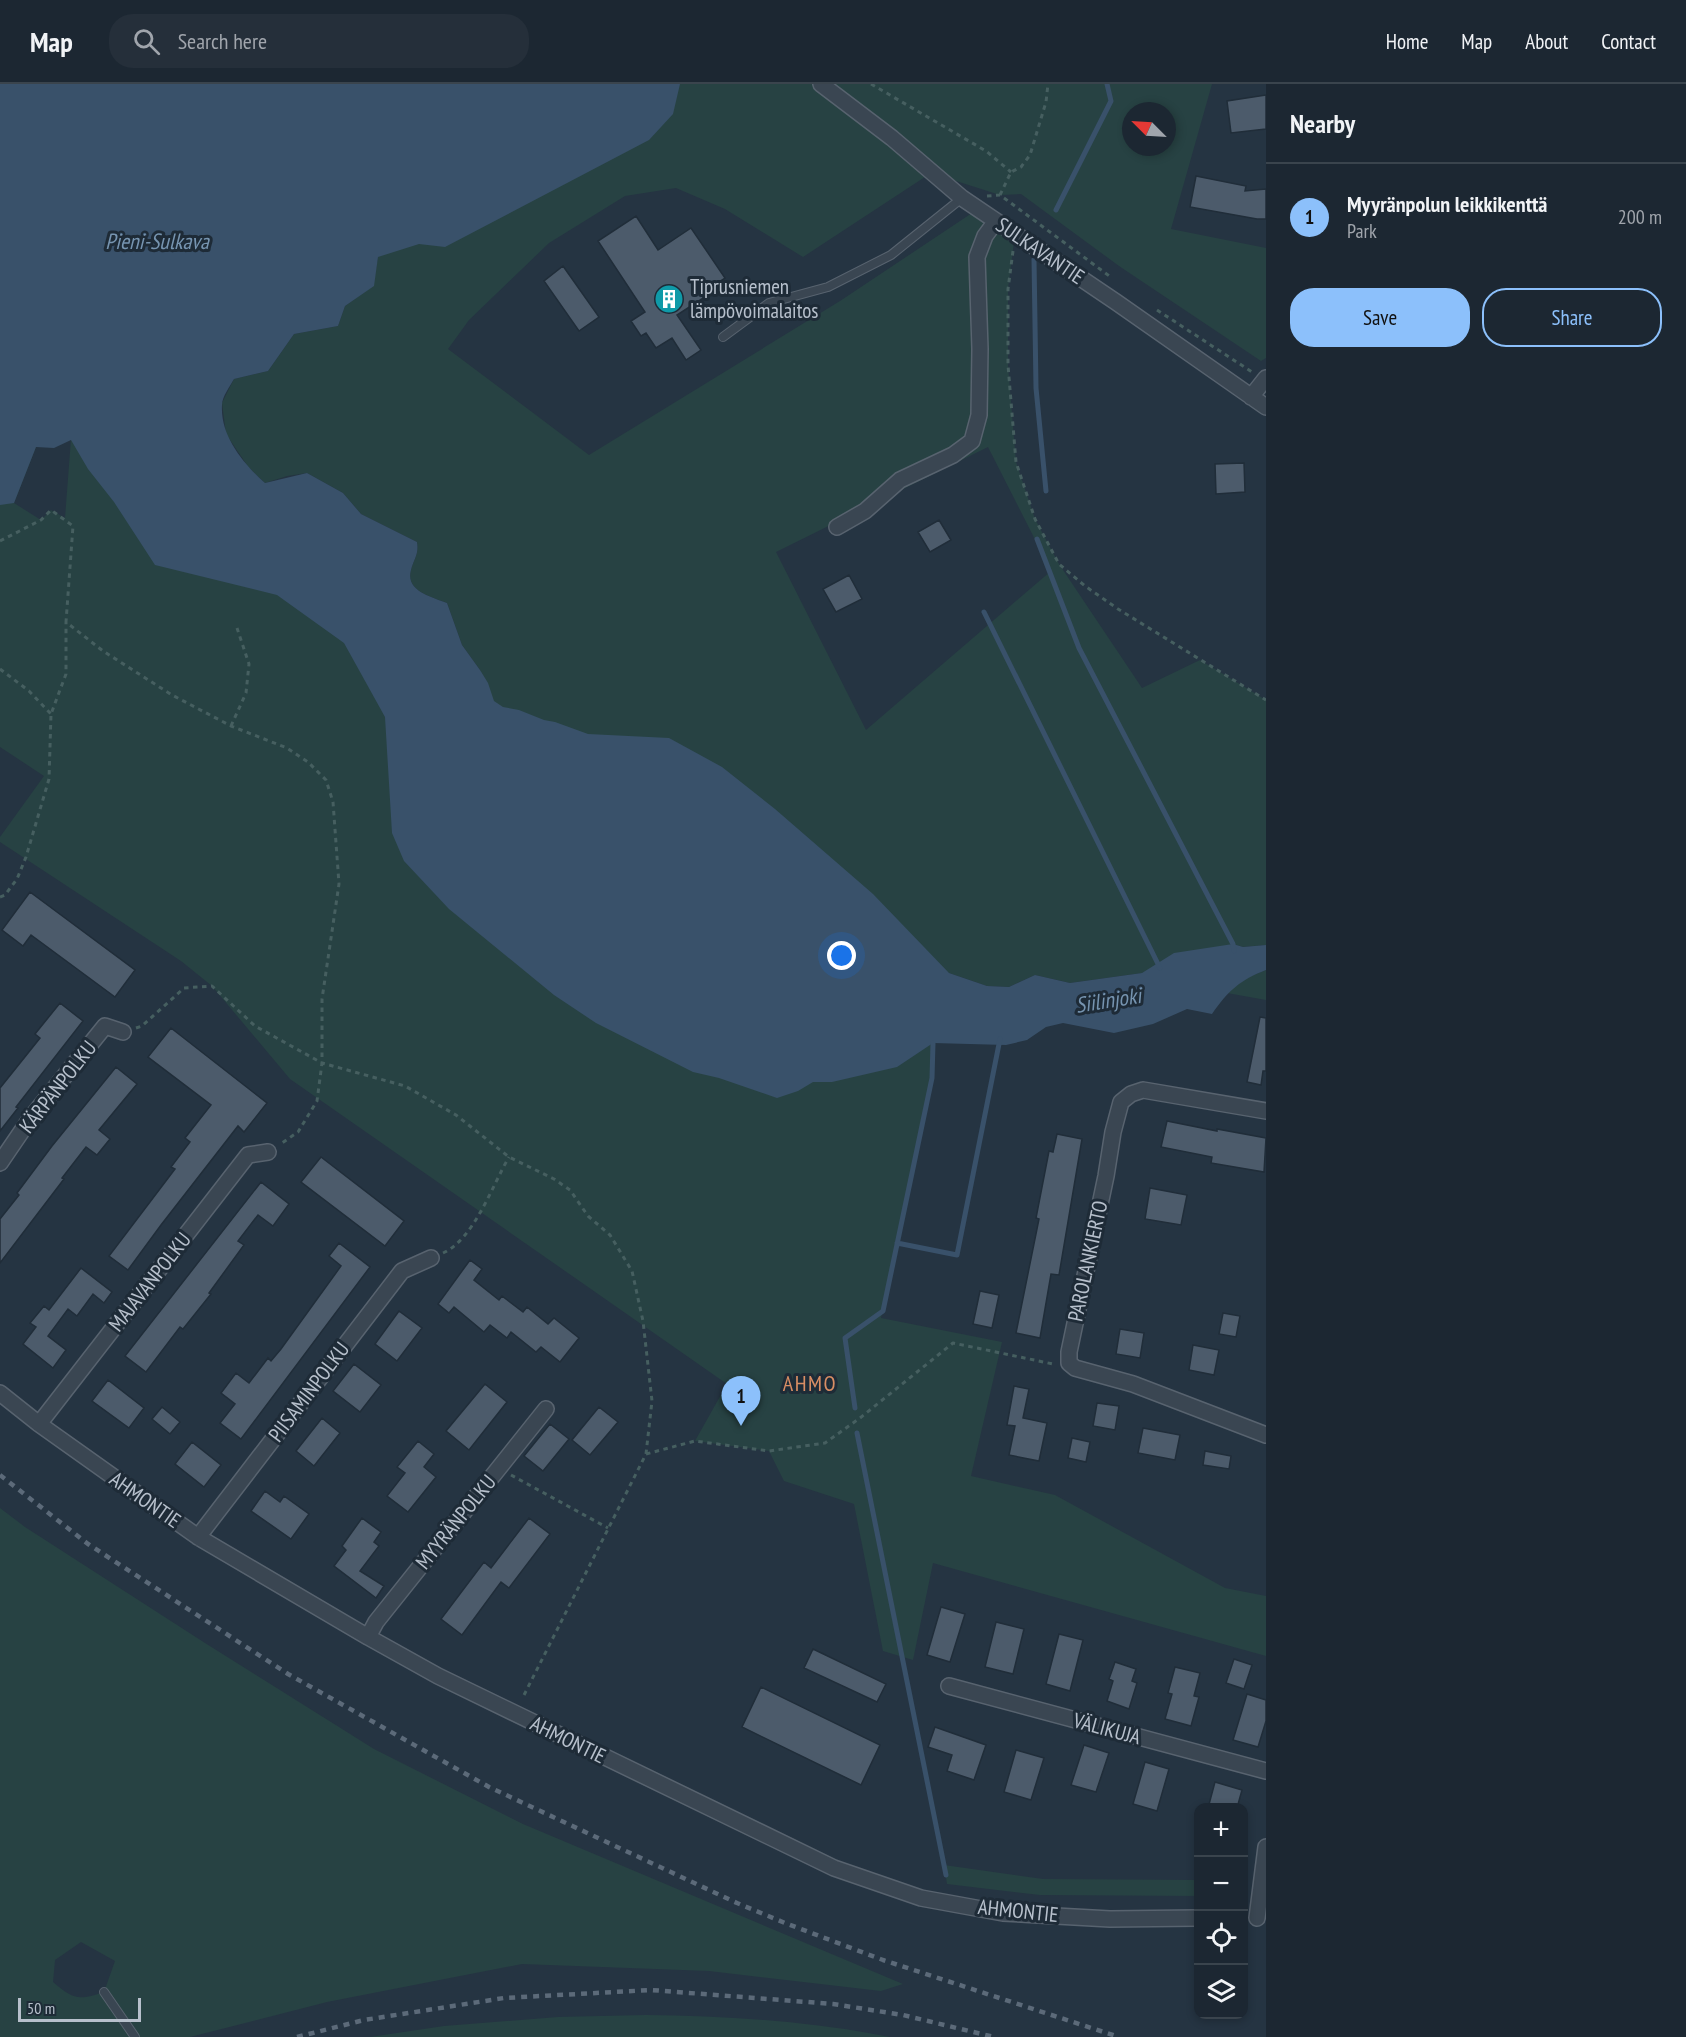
<!DOCTYPE html>
<html lang="en">
<head>
<meta charset="utf-8">
<style>
  :root { --surface:#1c2732; --page:#252f3a; --text:#f1f3f6; --muted:#a0a5ac; --line:#3a444d; --accent:#8cc0fb }
  body { margin:0; font-family:"PT Sans Narrow",sans-serif; background:var(--page); color:var(--text) }
  .controls { position:absolute; right:18px; bottom:18px; display:grid; overflow:hidden; border-radius:12px; box-shadow:0 3px 9px #0003 }
  .controls button { width:54px; height:54px; display:grid; place-items:center; padding:0; border:0; border-bottom:2px solid var(--line); background:var(--surface); color:var(--text); font:30px sans-serif }
  .compass { position:absolute; left:1122px; top:18px; width:54px; height:54px; border-radius:50%; background:var(--surface); box-shadow:0 3px 9px #0003; rotate:294deg }
  .scale { position:absolute; left:18px; bottom:15px; width:123px; box-sizing:border-box; padding-left:6px; border:3px solid #b7c0cc; border-top:0; font-size:16px; line-height:21px; white-space:nowrap; color:#b7c0cc; -webkit-text-stroke:4px #1e2b37; paint-order:stroke }
  .you { position:absolute; left:842px; top:872px; width:21px; height:21px; margin:-15px; border:4px solid #fff; border-radius:50%; background:#1a73e8; box-shadow:0 0 0 9px #1a73e833 }
  .badge { display:grid; place-items:center; width:39px; height:39px; border-radius:50%; background:var(--accent); color:#111; font-size:20px; font-weight:700 }
  .pin { position:absolute; translate:-50% -50px; filter:drop-shadow(0 2px 3px #0008) }
  .pin::after { content:''; position:absolute; top:32px; width:21px; height:18px; background:inherit; clip-path:polygon(0 0,100% 0,50% 100%) }
  .list { margin:0; padding:0; list-style:none }
  h2 { display:flex; justify-content:space-between; align-items:center; height:78px; margin:0; padding:0 24px; font-size:26px }
  h2 small { font-size:20px; font-weight:400; color:var(--muted) }
  .list li { display:grid; grid-template-columns:39px 1fr auto; gap:18px; align-items:center; box-sizing:border-box; height:108px; padding:0 24px; border-top:2px solid var(--line) }
  .list b { display:block; font-size:22px; white-space:nowrap }
  .list p { margin:0; font-size:20px; white-space:nowrap; color:var(--muted) }
  .list em { font-size:20px; font-style:normal; color:var(--muted) }
  .actions { display:flex; gap:12px; padding:18px 24px }
  .actions a { flex:1; padding:14px 0; border:2px solid var(--accent); border-radius:24px; text-align:center; font-size:21px; color:var(--accent) }
  .actions .main { background:var(--accent); color:#111 }
  .icon { flex:none; width:33px; height:33px; fill:none; stroke:currentColor; stroke-width:2; stroke-linecap:round; stroke-linejoin:round }
  .map { position:relative; flex:none; width:1266px; height:1953px; overflow:hidden }
  header { display:flex; align-items:center; gap:36px; box-sizing:border-box; height:84px; padding:0 30px; background:var(--surface); border-bottom:2px solid var(--line) }
  header strong { font-size:28px }
  nav { display:flex; gap:33px; margin-inline-start:auto; font-size:21px }
  .search { width:420px; height:54px; background:var(--page); display:flex; align-items:center; gap:15px; box-sizing:border-box; padding:0 21px; border-radius:24px; color:var(--muted); font-size:22px }
  main { display:flex }
  aside { flex:1; background:var(--surface) }
  .map>svg:first-child { display:block }
  .green { fill:#274243; fill-rule:evenodd }
  .water { fill:#39516a }
  .lines { fill:none; stroke-linecap:round; stroke-linejoin:round }
  .stream { stroke:#39516a; stroke-width:5 }
  .building { fill:#4c5b6b; stroke:#202d39; stroke-width:1.5 }
  .service-casing { stroke:#58636f; stroke-width:10 }
  .minor-casing { stroke:#58636f; stroke-width:18 }
  .path { stroke:#465f60; stroke-width:3; stroke-dasharray:4.5 4.5; stroke-linecap:butt }
  .service { stroke:#3a4652; stroke-width:8 }
  .minor { stroke:#3a4652; stroke-width:15 }
  .rail { stroke:#5c6a79; stroke-width:4.5; stroke-dasharray:6 6; stroke-linecap:butt }
  .labels { text-anchor:middle; stroke-width:6; stroke-linejoin:round; paint-order:stroke }
  .street-label { font-size:21px; fill:#b7c0cc; stroke:#1e2b37 }
  .poi-label { font-size:21px; fill:#b7c0cc; stroke:#1e2b37; text-anchor:start }
  .water-label { font-size:22px; font-style:italic; fill:#7694b0; stroke:#1e2b37 }
  .neighbourhood-label { font-size:22px; letter-spacing:1.5px; fill:#d98e64; stroke:#1e2b37 }
</style>
</head>
<body>
<header>
<strong>Map</strong>
<div class="search"><svg class="icon" aria-label="search" viewBox="0 0 24 24"><circle cx="10" cy="10" r="6"/><path d="M15 15l6 6"/></svg>Search here</div>
<nav><a>Home</a><a>Map</a><a>About</a><a>Contact</a></nav>
</header>
<main>
<div class="map">
<svg width="1266" height="1953" viewBox="0 0 1266 1953">
  <rect width="100%" height="100%" fill="#253442"/>
  <path class="green" d="M516 0H1212L1171 145 1266 164V274L1261 277 1119 182 1021 110 1000 111 931 89 803 173 725 125 676 104 625 112 549 159 469 236 448 265 589 371 840 217 978 125 1015 150 1008 205V281L1016 378 1035 435 1059 480 1142 604 1200 576 1266 616V861L1243 863 1233 860 1142 889 1070 899 1035 891 1009 903 987 902 949 889 494 655 480 586 462 561 447 519C432 513 405 507 411 486 414 474 419 471 417 458L361 430 343 409 307 389 287 392 265 399 249 384 226 350 222 319 234 295 268 287 294 250 338 242 345 222 373 202 378 173ZM1131 27H1167V63H1131ZM988 363 1051 487 866 646 776 468Z
    M0 327 36 363 14 419 41 436 51 426 65 434 71 355 933 959 932 994 881 1234 1002 1258 971 1392 1055 1411 1225 1504 1266 1512V1572L933 1479 913 1576 883 1567 854 1420 784 1397 769 1367 695 1357 727 1300 290 995 212 902 181 877 0 758V753L44 692 0 663Z
    M1266 886V916L1227 909 1246 894Z
    M0 1424 25 1443 205 1559 374 1665 523 1740 903 1900 881 1907 709 1887 522 1880 327 1918 190 1953H0ZM81 1858 115 1877 104 1908C78 1917 73 1915 53 1898L55 1876Z
    M944 1781 1043 1795 1198 1796V1812L1040 1811 947 1800Z
    M646 1931C727 1932 810 1937 890 1953H370L444 1942 558 1933Z"/>
  <path class="water" d="M0 0H680L673 30 649 56 445 163 419 160 378 173 374 202 345 222 338 242 294 250 268 287 234 295C230 302 222 313 222 321 220 352 244 380 265 399L307 389 343 409 361 430 417 458C419 471 414 474 411 486 405 507 432 513 447 519L462 561 480 586 488 599 494 617 503 623 519 626 544 636 555 638 588 650 669 654 722 683 775 725 873 810 949 889 987 902 1009 903 1035 891 1070 899 1142 889 1174 869 1233 860 1243 863 1266 861V886C1240 896 1228 907 1212 930L1187 925 1153 940 1114 949 1063 939 1046 943 1027 956 1006 961 933 959 897 983 832 998H813L798 1007 777 1014 719 994 693 988 596 939 554 911 449 825 404 777 392 749 385 633 344 559 277 511 155 481 114 418 88 385 71 356 54 364 36 363 14 419 0 421Z"/>
  <g class="lines">
    <path class="stream" d="M1056 126 1111 17 1107 0
      M1034 175 1036 304 1046 407
      M1037 455 1079 564 1233 860 1234 867
      M984 528 1160 884
      M897 1159 957 1171 1000 955
      M855 1324 845 1254 883 1227 932 994 933 959
      M857 1349 946 1791"/>
  </g>
  <path class="building" d="M1266 11V45L1231 49 1227 17Z
    M1196 92 1246 102 1245 107 1266 105V135H1257L1190 123Z
    M636 132 658 166 691 144 725 194 719 198 722 202 677 231 701 266 686 276 672 254 656 264 646 249 641 252 631 237 645 228 598 157Z
    M563 182 599 233 579 247 544 197Z
    M1244 379 1245 408 1216 410 1215 380Z
    M939 436 951 456 930 468 918 448Z
    M849 491 862 515 836 528 823 505Z
    M30 808 135 886 115 913 31 851 23 862 2 846Z
    M60 919 83 937 16 1023 18 1024 0 1047V1004L40 954 35 950Z
    M1260 933 1266 934V987H1263L1261 1001 1247 998Z
    M171 944 267 1019 244 1048 238 1042 161 1141 128 1186 109 1172 175 1085 171 1083 190 1058 185 1054 211 1021 148 973Z
    M116 983 137 1000 99 1046 110 1055 97 1071 86 1063 62 1094 64 1095 0 1179V1135L19 1111 17 1109 52 1062Z
    M1167 1037 1217 1047V1045L1266 1054 1264 1088 1211 1079 1212 1073 1161 1063Z
    M1057 1050 1082 1055 1059 1191 1051 1190 1040 1254 1016 1249 1039 1135 1036 1134 1049 1067 1053 1068Z
    M321 1073 404 1137 385 1162 301 1098Z
    M261 1098 289 1120 273 1142 258 1131 238 1157 244 1161 209 1209 211 1210 183 1245 180 1243 146 1288 125 1272Z
    M1150 1104 1187 1111 1181 1141 1145 1135Z
    M339 1159 370 1183 241 1355 220 1339 235 1320 221 1309 236 1289 249 1299 268 1274 271 1277 281 1265 341 1182 329 1172Z
    M470 1176 482 1185 474 1196 499 1216 502 1212 523 1228 527 1223 548 1240 554 1234 579 1254 560 1278 541 1263 536 1268 511 1248 507 1254 490 1241 484 1248 454 1223 449 1229 438 1220Z
    M81 1184 112 1208 104 1219 93 1210 77 1232 68 1225 48 1252 66 1266 53 1284 23 1260 36 1243 30 1239 44 1222 49 1226Z
    M980 1207 999 1211 992 1244 973 1240Z
    M399 1227 422 1244 397 1277 375 1260Z
    M1223 1229 1240 1232 1236 1253 1219 1250Z
    M1120 1245 1144 1249 1140 1274 1116 1270Z
    M1193 1261 1219 1266 1214 1291 1189 1286Z
    M354 1280 381 1301 360 1328 333 1307Z
    M108 1296 144 1324 129 1344 92 1317Z
    M485 1300 507 1318 469 1366 446 1347Z
    M1014 1302 1029 1305 1023 1334 1047 1339 1039 1377 1009 1371 1015 1342 1007 1341Z
    M1097 1319 1119 1322 1115 1346 1093 1342Z
    M162 1323 180 1338 170 1350 152 1335Z
    M599 1323 618 1338 590 1371 572 1356Z
    M322 1334 340 1349 314 1382 296 1367Z
    M550 1340 569 1355 543 1387 524 1372Z
    M1143 1344 1180 1351 1175 1376 1138 1369Z
    M1072 1354 1090 1358 1086 1378 1068 1374Z
    M418 1357 434 1370 424 1383 436 1393 408 1428 387 1412 405 1389 397 1383Z
    M192 1358 221 1381 204 1403 175 1380Z
    M1205 1367 1231 1372 1229 1385 1203 1381Z
    M265 1407 280 1418 284 1412 309 1430 291 1455 251 1427Z
    M362 1434 381 1448 374 1458 379 1462 360 1487 384 1502 376 1514 334 1482 346 1466 342 1462Z
    M529 1434 550 1450 509 1504 501 1498 462 1551 441 1535 484 1478 491 1484Z
    M941 1523 965 1530 950 1578 927 1571Z
    M996 1538 1024 1545 1013 1590 985 1583Z
    M1059 1550 1083 1556 1070 1607 1046 1600Z
    M813 1565 886 1600 877 1618 804 1584Z
    M1234 1575 1252 1581 1244 1605 1226 1599Z
    M1115 1578 1136 1585 1132 1597 1137 1599 1129 1625 1107 1617 1113 1597 1109 1595Z
    M1175 1583 1200 1589 1194 1612 1199 1613 1191 1642 1165 1635 1172 1610 1168 1609Z
    M761 1603 880 1661 861 1701 742 1643Z
    M1247 1610 1266 1616V1637L1258 1663 1233 1656Z
    M935 1643 986 1661 974 1696 947 1687 952 1671 928 1663Z
    M1084 1661 1109 1669 1096 1708 1071 1701Z
    M1016 1666 1044 1674 1031 1716 1004 1708Z
    M1145 1678 1169 1685 1157 1727 1133 1720Z
    M1215 1698 1242 1706 1237 1724H1208Z"/>
  <g class="lines">
    <g class="service-casing">
      <path id="service" d="M723 253 769 219 828 203 891 171 962 114
        M104 1908 135 1953"/>
    </g>
    <g class="minor-casing">
      <path id="minor" d="M821 0 892 54 962 114 1116 218 1266 323
        M1251 313 1266 294
        M837 443 865 427 900 396 953 371 972 357 979 331 980 265 977 173 985 152 996 137
        M1266 1027 1143 1006 1131 1010 1121 1018 1113 1048 1106 1092 1069 1268V1279L1075 1284 1133 1300 1266 1351
        M0 1079 30 1035 105 942 123 948
        M0 1309 39 1340 198 1453 368 1553 438 1592 834 1784 921 1814 1003 1829 1110 1835 1198 1834
        M39 1340 248 1071 268 1068
        M198 1453 402 1187 431 1174
        M368 1553 376 1538 546 1325
        M949 1602 1266 1687
        M1257 1834 1266 1763"/>
    </g>
    <path class="path" d="M871 0 986 67 1011 88
      M1000 111 1011 88 1021 83 1030 71 1046 18 1048 0
      M987 112 1000 111 1112 194
      M1013 167 1008 205V281L1016 378 1035 435 1059 480 1085 502 1118 525 1266 616
      M1157 226 1252 288
      M0 457 41 436 51 426 73 442 66 538 103 567 172 611 231 642 287 664 308 678 326 696 333 718 339 800 322 915V979L405 1002 456 1031 509 1073 554 1095 570 1106 588 1132 610 1151 632 1187 643 1237 652 1317 646 1370 522 1615
      M0 585 29 607 51 630
      M231 642 246 609 249 580 237 544
      M0 813 5 811 17 795 26 773 49 695 51 630 66 590V538
      M136 944 142 942 184 904 212 902 255 942 322 979 317 1017 298 1048 279 1061
      M443 1169C474 1155 492 1102 509 1073
      M646 1370 695 1357 769 1367 825 1359 860 1334 953 1259 1053 1280
      M511 1391 608 1444"/>
    <use href="#service" class="service"/>
    <use href="#minor" class="minor"/>
    <path class="rail" d="M0 1391 88 1460 288 1590 489 1703 737 1819 785 1839 883 1876 1119 1953
      M297 1953 364 1936 504 1914 651 1906 833 1920 903 1931 994 1953"/>
  </g>
  <defs>
    <g id="building-disc" transform="scale(1.5)"><circle r="9.5" fill="#0f9aa8" stroke="#1e2b37"/><path d="M-4-6H4V6H1V3H-1V6H-4ZM-2.5-4.3h1.7v1.8h-1.7ZM.8-4.3h1.7v1.8H.8ZM-2.5-1h1.7V.8h-1.7ZM.8-1h1.7V.8H.8Z" fill="#fff"/></g>
  </defs>
  <g fill-rule="evenodd">
    <use href="#building-disc" x="669" y="215"/>
  </g>
  <g class="labels">
    <g class="street-label">
      <text transform="translate(1040 167) rotate(34)" y="7">SULKAVANTIE</text>
      <text transform="translate(58 1003) rotate(-52)" y="7">KÄRPÄNPOLKU</text>
      <text transform="translate(1088 1177) rotate(-78)" y="7">PAROLANKIERTO</text>
      <text transform="translate(150 1198) rotate(-52)" y="7">MAJAVANPOLKU</text>
      <text transform="translate(309 1308) rotate(-53)" y="7">PIISAMINPOLKU</text>
      <text transform="translate(145 1416) rotate(35)" y="7">AHMONTIE</text>
      <text transform="translate(456 1438) rotate(-51)" y="7">MYYRÄNPOLKU</text>
      <text transform="translate(1107 1645) rotate(15)" y="7">VÄLIKUJA</text>
      <text transform="translate(568 1656) rotate(26)" y="7">AHMONTIE</text>
      <text transform="translate(1018 1827) rotate(6)" y="7">AHMONTIE</text>
    </g>
    <g class="poi-label">
      <text x="690" y="210">Tiprusniemen<tspan x="690" dy="24">lämpövoimalaitos</tspan></text>
    </g>
    <g class="water-label">
      <text x="157" y="165">Pieni-Sulkava</text>
      <text transform="translate(1108 916) rotate(-9)" y="8">Siilinjoki</text>
    </g>
    <g class="neighbourhood-label">
      <text x="810" y="1307">AHMO</text>
    </g>
  </g>
</svg>
<div class="controls">
<button>+</button>
<button>−</button>
<button><svg class="icon" aria-label="locate" viewBox="0 0 24 24"><circle cx="12" cy="12" r="6"/><path d="M12 2v4M12 18v4M2 12h4M18 12h4"/></svg></button>
<button><svg class="icon" aria-label="layers" viewBox="0 0 24 24"><path d="M12 4l9 5-9 5-9-5zM3 14l9 5 9-5"/></svg></button>
</div>
<svg class="compass" viewBox="-18 -18 36 36"><path d="M0-13l5 13h-10z" fill="#e53935"/><path d="M0 13l5-13h-10z" fill="#a0a5ac"/></svg>
<div class="scale">50 m</div>
<div class="you"></div>
<div class="pin badge" style="left:741px;top:1342px">1</div>
</div>
<aside>
<h2>Nearby<small></small></h2>
<ul class="list">
<li><span class="badge">1</span><div><b>Myyränpolun leikkikenttä</b><p>Park</p></div><em>200 m</em></li>
</ul>
<div class="actions"><a class="main">Save</a><a>Share</a></div>
</aside>
</main>
</body>
</html>
